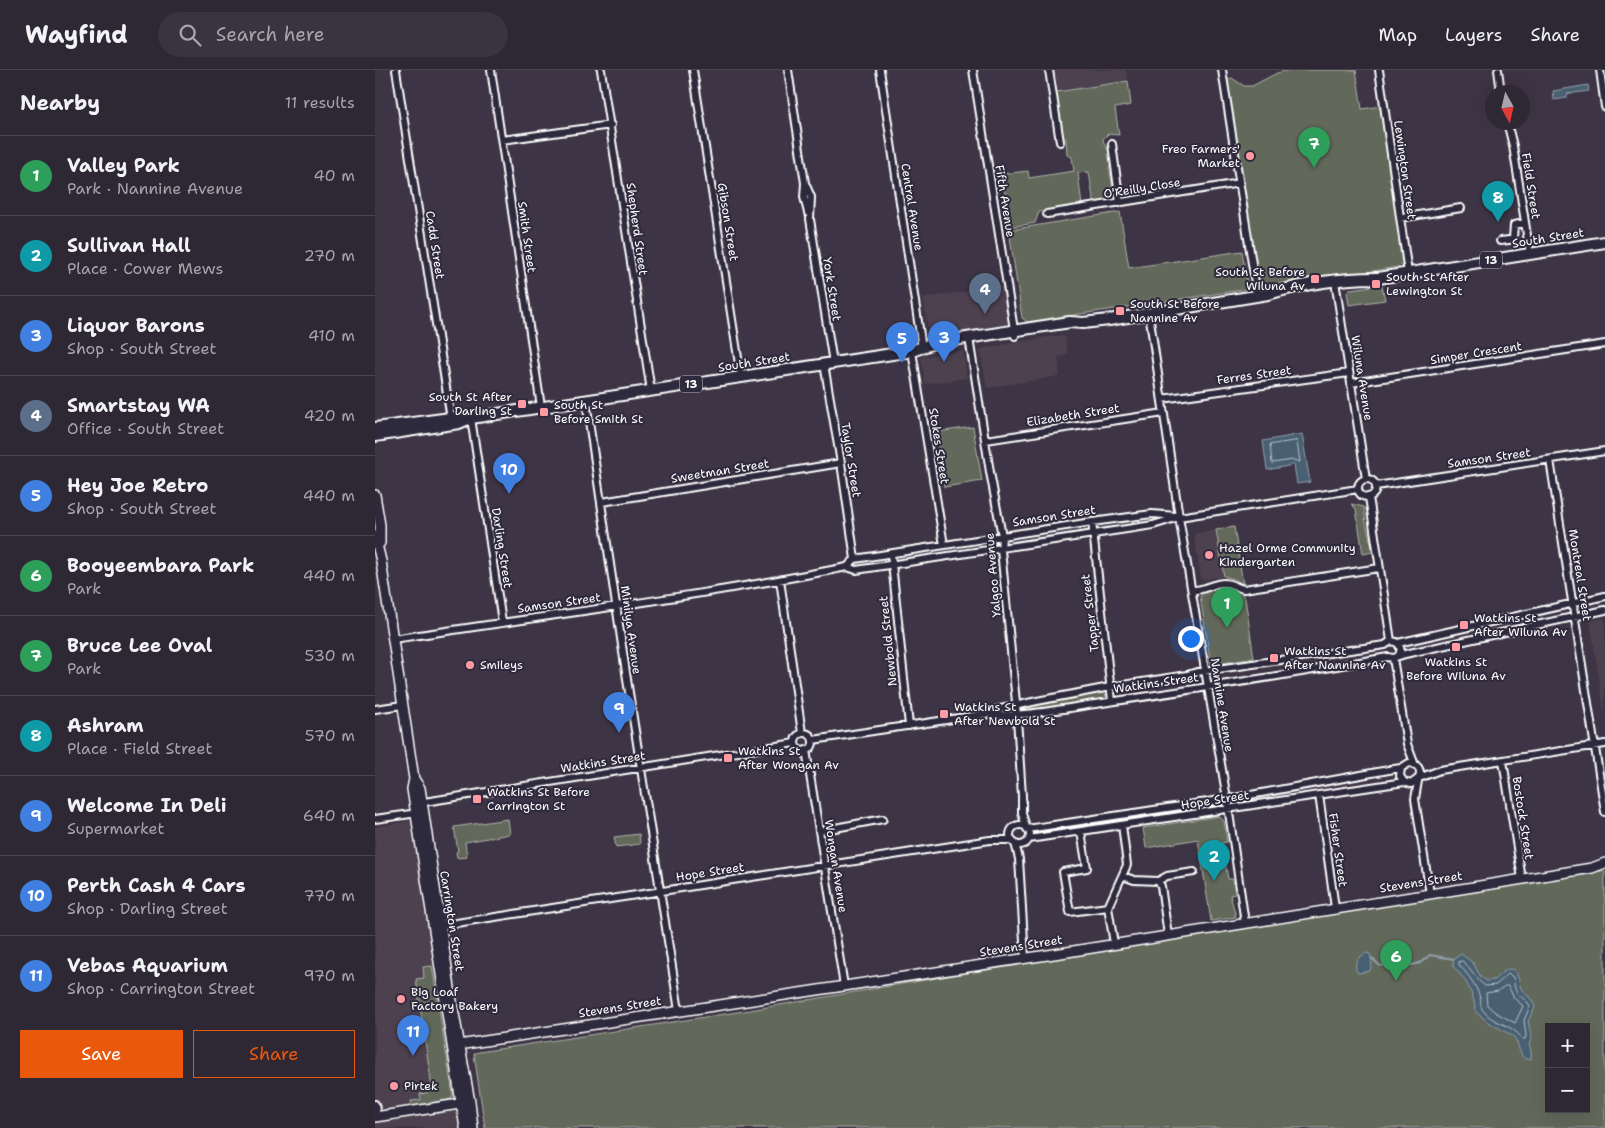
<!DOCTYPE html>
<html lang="en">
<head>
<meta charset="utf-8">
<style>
  :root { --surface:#2e2734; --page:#3a3340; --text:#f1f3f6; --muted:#a7a5ac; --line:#49444f; --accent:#ea580c }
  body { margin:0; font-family:"Shantell Sans",sans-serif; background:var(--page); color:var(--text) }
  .controls { position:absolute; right:15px; bottom:15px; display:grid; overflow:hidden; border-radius:0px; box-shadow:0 5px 20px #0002 }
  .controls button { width:45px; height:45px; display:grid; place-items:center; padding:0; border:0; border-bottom:1px solid var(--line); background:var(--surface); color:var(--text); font:25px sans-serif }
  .compass { position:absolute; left:1110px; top:15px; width:45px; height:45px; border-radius:50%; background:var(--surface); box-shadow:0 5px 20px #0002; rotate:172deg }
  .you { position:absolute; left:815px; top:568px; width:18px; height:18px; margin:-12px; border:4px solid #fff; border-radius:50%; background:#1a73e8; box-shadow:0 0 0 8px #1a73e833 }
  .badge { display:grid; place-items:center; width:32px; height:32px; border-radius:50%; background:var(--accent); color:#fff; font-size:16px; font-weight:700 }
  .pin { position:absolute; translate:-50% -41px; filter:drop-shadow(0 1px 2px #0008) }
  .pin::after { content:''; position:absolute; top:26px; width:18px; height:15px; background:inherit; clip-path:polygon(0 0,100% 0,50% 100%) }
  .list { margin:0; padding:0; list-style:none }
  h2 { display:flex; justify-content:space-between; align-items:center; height:65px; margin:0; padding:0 20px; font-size:21px }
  h2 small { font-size:16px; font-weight:400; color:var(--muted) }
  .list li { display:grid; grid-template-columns:32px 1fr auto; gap:15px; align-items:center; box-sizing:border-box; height:80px; padding:0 20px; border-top:1px solid var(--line) }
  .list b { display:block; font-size:19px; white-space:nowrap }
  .list p { margin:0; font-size:16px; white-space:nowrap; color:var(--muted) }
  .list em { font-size:16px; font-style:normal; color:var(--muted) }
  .actions { display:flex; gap:10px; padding:15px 20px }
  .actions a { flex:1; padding:11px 0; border:1px solid var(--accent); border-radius:0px; text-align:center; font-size:18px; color:var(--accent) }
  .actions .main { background:var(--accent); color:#fff }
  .icon { flex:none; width:28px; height:28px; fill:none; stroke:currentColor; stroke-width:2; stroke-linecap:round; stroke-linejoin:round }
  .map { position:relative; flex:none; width:1230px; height:1058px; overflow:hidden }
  header { display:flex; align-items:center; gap:30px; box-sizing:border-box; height:70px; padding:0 25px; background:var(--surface); border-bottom:1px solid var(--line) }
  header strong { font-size:24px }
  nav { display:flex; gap:28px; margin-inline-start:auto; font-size:18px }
  .search { width:350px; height:45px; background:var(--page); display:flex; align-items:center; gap:12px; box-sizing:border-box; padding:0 18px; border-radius:28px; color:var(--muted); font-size:19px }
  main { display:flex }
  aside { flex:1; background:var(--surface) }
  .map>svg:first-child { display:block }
  .built { fill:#4e414f }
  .green { fill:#62685a; stroke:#b0b4ac; fill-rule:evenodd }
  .water { fill:#496173; stroke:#92a0ab }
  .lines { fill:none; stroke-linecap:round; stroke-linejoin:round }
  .shore { stroke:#b6c0c7; stroke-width:1 }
  .stream { stroke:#92a0ab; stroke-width:2 }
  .street-casing { stroke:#fff; stroke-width:10 }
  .secondary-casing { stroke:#fff; stroke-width:12 }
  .primary-casing { stroke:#fff; stroke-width:14 }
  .street { stroke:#2f2a3d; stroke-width:6 }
  .secondary { stroke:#2f2a3d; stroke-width:9 }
  .primary { stroke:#2f2a3d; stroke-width:10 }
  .poi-dot { fill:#ff9aa2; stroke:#2f2a3d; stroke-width:2 }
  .labels { text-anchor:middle; stroke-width:4; stroke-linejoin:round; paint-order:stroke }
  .shield { fill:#2f2a3d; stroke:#c1bfc5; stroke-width:1 }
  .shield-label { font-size:11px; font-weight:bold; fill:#fff }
  .poi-label { font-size:12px; fill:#fff; stroke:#2f2a3d; text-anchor:start }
  .street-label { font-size:12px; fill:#fff; stroke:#2f2a3d }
</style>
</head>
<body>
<header>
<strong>Wayfind</strong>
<div class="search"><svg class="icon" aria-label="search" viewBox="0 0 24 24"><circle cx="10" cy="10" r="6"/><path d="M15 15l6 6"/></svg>Search here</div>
<nav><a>Map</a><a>Layers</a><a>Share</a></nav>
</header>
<main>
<aside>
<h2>Nearby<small>11 results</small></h2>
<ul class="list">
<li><span class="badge" style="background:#2e9e5b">1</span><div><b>Valley Park</b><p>Park · Nannine Avenue</p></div><em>40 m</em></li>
<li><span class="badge" style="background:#0f9aa8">2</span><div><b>Sullivan Hall</b><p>Place · Cower Mews</p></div><em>270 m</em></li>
<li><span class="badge" style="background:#3f7fe0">3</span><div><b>Liquor Barons</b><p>Shop · South Street</p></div><em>410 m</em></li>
<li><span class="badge" style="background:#5c6f8a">4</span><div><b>Smartstay WA</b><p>Office · South Street</p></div><em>420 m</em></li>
<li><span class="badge" style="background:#3f7fe0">5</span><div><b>Hey Joe Retro</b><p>Shop · South Street</p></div><em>440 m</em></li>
<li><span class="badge" style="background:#2e9e5b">6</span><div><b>Booyeembara Park</b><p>Park</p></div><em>440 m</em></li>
<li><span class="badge" style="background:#2e9e5b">7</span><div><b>Bruce Lee Oval</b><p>Park</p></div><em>530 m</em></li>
<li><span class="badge" style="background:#0f9aa8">8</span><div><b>Ashram</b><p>Place · Field Street</p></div><em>570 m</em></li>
<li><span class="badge" style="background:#3f7fe0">9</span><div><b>Welcome In Deli</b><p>Supermarket</p></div><em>640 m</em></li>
<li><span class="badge" style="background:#3f7fe0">10</span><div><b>Perth Cash 4 Cars</b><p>Shop · Darling Street</p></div><em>770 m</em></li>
<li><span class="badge" style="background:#3f7fe0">11</span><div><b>Vebas Aquarium</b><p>Shop · Carrington Street</p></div><em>970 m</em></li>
</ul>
<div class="actions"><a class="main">Save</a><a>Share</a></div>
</aside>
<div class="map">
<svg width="1230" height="1058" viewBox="0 0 1230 1058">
  <rect width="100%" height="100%" fill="#3d3445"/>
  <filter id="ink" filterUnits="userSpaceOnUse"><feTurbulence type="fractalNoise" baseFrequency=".02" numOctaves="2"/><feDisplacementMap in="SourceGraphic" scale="10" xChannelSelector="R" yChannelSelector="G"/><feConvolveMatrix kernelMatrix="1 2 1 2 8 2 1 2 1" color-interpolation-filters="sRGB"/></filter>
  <g filter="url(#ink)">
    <path class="built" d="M679 0H751L753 11 682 22Z
      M628 216 633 255 556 267 554 265 548 228Z
      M679 266H690L693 285 683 287 685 306 612 318 605 279Z
      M588 281 592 308 550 314 546 287Z
      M841 460 849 506 826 510 819 464Z
      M1230 548V646L1215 551Z
      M36 751 85 1058H0V757Z"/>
    <path class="green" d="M914 0H981L987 39 1006 36 1028 186 1027 193 1023 197 890 218 883 213 852 9 857 8 869 16H877L902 3Z
      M753 11 756 35 740 38 744 65 733 64 728 69 729 73 735 82 738 95 734 96C735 106 743 127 732 132 728 134 723 134 719 135L714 102 703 103 707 136 664 142 660 153 635 157 627 104 653 101 654 108 699 101 697 87 692 85 691 69 687 65 682 22Z
      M745 142 754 198 867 181 873 219 652 252 647 248 634 160Z
      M998 216H1007L1010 230 974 235 972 222 975 219Z
      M598 357 607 411 569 417 561 362Z
      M976 434 989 437 991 453 998 482 988 484 981 439Z
      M859 457 868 514 859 509 849 506 841 460Z
      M846 516 865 522 870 528 879 588 836 595 825 526 835 519Z
      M728 621 731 626 727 630 651 640 649 637 650 635Z
      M838 732V738L660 764 659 762 683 755Z
      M844 746 849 751 852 772 847 773 853 809H858L860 824 855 825 861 847 836 851 823 769 771 778 768 758Z
      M133 749 135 764 90 772 92 787 82 788 81 782 83 781 79 757Z
      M264 764 265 774 241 777 239 767Z
      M1226 801H1230V1058H110L99 984 104 982 369 941 801 867ZM1174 957H1211V1039H1174Z
      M57 896 78 1025 76 1029 39 1036 37 1035 36 1031 46 1030 45 1024 52 1023V1020L57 1018 41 909 49 908 48 897Z"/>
    <path class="water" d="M1213 15 1214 21 1192 24V28L1179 30 1178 21Z
      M927 364 935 412 922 414 919 395 892 400 888 371Z
      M992 883 995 884 997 893 995 901 983 903C977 894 983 886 992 883Z
      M1086 884 1098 893 1106 907 1112 911 1119 910C1126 904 1137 890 1143 907 1145 910 1144 915 1146 918 1149 925 1156 925 1160 937L1153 951 1157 969 1154 974 1156 981V989H1150C1143 983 1144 972 1138 966L1113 952 1101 942C1099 924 1091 909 1078 896L1079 889Z"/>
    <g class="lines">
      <path class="shore" d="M922 371 925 392 918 390 897 393 895 375Z
        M1087 891C1097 898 1100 909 1110 916L1121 915 1133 904 1138 907C1139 913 1139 919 1143 924 1148 929 1152 930 1155 936L1149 950 1151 966 1150 969H1147C1139 954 1116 954 1107 939 1105 936 1106 931 1105 928 1102 916 1092 903 1084 895V892Z
        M1130 916H1133L1139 928 1148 936 1140 953 1120 942 1112 935 1111 923 1123 921Z"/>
      <path class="stream" d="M997 888 1004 895 1008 896 1015 888 1022 887 1037 895 1045 893 1055 885 1079 889"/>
      <g class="street-casing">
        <path id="street" d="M21 0 76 349
          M116 0 166 337
          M226 0 276 321
          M318 0 366 307
          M413 0 430 113 429 127 433 143
          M505 0 547 278
          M598 0 640 266
          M674 0 685 72
          M847 0 882 226
          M1004 0 1033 203
          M1123 0 1126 22
          M1225 0 1230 37
          M1132 52 1138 76 1155 184
          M127 70 236 55
          M737 74 745 133
          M430 113 436 127 435 149 458 293
          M672 144 865 113
          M1025 148 1086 138
          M1125 171 1134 170 1138 168 1139 155 1150 153
          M960 211 991 409
          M774 243 804 447 852 729 870 853
          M594 268 615 402 627 466 626 480 641 632 647 726V743L651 757
          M537 281 569 475
          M449 294 466 393 480 489
          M976 313 1230 274
          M787 329 974 303
          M211 331 253 616 304 941
          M96 348 127 552
          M611 370 789 343
          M1175 390 1230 742
          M983 418a9 9 0 1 1 18 0a9 9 0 1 1-18 0Z
          M1001 416 1230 381
          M994 427 1016 571
          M227 432 466 393
          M717 452 737 631
          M516 484 534 656
          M472 497 480 489 717 452 777 444 801 446
          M405 510 427 663
          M817 520C829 521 837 513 849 513 857 513 862 518 869 519L1004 498
          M18 569C169 546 322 527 472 497L481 500 778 455 804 447 983 419
          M1023 573 1230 526
          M1018 588 1032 674 1040 695
          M0 639 28 635
          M611 644C642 649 695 637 727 633 823 619 918 604 1013 587L1018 588 1030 584 1230 540
          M420 672a9 9 0 1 1 18 0a9 9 0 1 1-18 0Z
          M438 670 611 644 621 640 662 631 735 617 812 605 822 602 1010 575 1016 571 1021 572C1026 576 1027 581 1023 586
          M431 680 469 916
          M1128 691 1147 809
          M1044 708 1065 700 1230 674
          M1043 711 1040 729 1055 824
          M944 725 960 838
          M43 733 420 673
          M0 749 43 743
          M635 765a10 10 0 1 1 20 0a10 10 0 1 1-20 0Z
          M652 759 859 728 1019 699 1026 698 1034 693C1043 694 1047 700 1044 708L1036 714 1029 712 1025 706 1026 698
          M444 761 508 749
          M706 762 712 798 688 802 695 842 733 837
          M654 769 1029 712
          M640 773 644 789 650 887
          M748 806 759 810 783 811 786 816 793 865
          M783 811 792 806 819 802
          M62 856 615 770H637
          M739 874 733 837 752 795 747 755
          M0 1034 2 1046"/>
      </g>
      <g class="secondary-casing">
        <path id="secondary" d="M0 425 5 455V473
          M0 466 6 491 39 709 37 719 90 1058
          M39 709 45 718 78 938 95 1032 98 1058
          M77 976 692 882 1217 798 1230 793
          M0 1047 91 1033"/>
      </g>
      <g class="primary-casing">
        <path id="primary" d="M997 209 1230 172
          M0 358 83 347
          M0 366 84 353 96 348 537 281 559 273 695 252 708 253 734 250 893 224C928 214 966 208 1002 208"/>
      </g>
      <use href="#street" class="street"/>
      <use href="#secondary" class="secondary"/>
      <use href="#primary" class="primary"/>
    </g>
  </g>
  <g class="poi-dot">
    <circle cx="875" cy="86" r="5"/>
    <rect x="935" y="204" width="10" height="10" rx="2.5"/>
    <rect x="996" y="209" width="10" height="10" rx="2.5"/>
    <rect x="740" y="236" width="10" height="10" rx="2.5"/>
    <rect x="142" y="329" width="10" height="10" rx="2.5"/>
    <rect x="164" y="337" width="10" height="10" rx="2.5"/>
    <circle cx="834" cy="485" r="5"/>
    <rect x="1084" y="550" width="10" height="10" rx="2.5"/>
    <rect x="1076" y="572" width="10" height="10" rx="2.5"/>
    <rect x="894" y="583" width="10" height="10" rx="2.5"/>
    <circle cx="95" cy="595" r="5"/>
    <rect x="564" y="639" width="10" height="10" rx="2.5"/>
    <rect x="348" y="683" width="10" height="10" rx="2.5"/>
    <rect x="97" y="724" width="10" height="10" rx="2.5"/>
    <circle cx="26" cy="929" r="5"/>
    <circle cx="19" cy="1016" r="5"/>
  </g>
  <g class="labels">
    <g class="shield">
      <rect x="1105" y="181.5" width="22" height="17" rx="4"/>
      <rect x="305" y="305.5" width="22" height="17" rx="4"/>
    </g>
    <g class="shield-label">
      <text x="1116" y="194">13</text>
      <text x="316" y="318">13</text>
    </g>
    <g class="poi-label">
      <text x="865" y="83" text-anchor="end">Freo Farmers'<tspan x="865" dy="14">Market</tspan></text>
      <text x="930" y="206" text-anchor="end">South St Before<tspan x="930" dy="14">Wiluna Av</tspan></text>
      <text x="1011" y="211">South St After<tspan x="1011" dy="14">Lewington St</tspan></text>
      <text x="755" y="238">South St Before<tspan x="755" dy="14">Nannine Av</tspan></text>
      <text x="137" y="331" text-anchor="end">South St After<tspan x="137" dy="14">Darling St</tspan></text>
      <text x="179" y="339">South St<tspan x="179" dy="14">Before Smith St</tspan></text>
      <text x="844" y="482">Hazel Orme Community<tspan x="844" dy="14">Kindergarten</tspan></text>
      <text x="1099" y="552">Watkins St<tspan x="1099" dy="14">After Wiluna Av</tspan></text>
      <text x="909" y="585">Watkins St<tspan x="909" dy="14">After Nannine Av</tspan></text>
      <text x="1081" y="596" text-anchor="middle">Watkins St<tspan x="1081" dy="14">Before Wiluna Av</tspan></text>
      <text x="105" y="599">Smileys</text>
      <text x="579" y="641">Watkins St<tspan x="579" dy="14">After Newbold St</tspan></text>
      <text x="363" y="685">Watkins St<tspan x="363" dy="14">After Wongan Av</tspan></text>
      <text x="112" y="726">Watkins St Before<tspan x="112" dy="14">Carrington St</tspan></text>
      <text x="36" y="926">Big Loaf<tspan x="36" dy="14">Factory Bakery</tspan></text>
      <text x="29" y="1020">Pirtek</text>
    </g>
    <g class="street-label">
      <text transform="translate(1030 100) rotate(82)" y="4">Lewington Street</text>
      <text transform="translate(1156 116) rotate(81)" y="4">Field Street</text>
      <text transform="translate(767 118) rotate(-9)" y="4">O'Reilly Close</text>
      <text transform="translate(630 131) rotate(81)" y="4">Fifth Avenue</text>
      <text transform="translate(537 137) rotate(81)" y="4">Central Avenue</text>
      <text transform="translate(353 152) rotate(81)" y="4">Gibson Street</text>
      <text transform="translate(262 159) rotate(82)" y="4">Shepherd Street</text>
      <text transform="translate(152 167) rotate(82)" y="4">Smith Street</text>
      <text transform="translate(1173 168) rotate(-9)" y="4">South Street</text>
      <text transform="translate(60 175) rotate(81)" y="4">Cadd Street</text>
      <text transform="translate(457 219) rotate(81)" y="4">York Street</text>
      <text transform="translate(1101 283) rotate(-9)" y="4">Simper Crescent</text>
      <text transform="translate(379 292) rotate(-9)" y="4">South Street</text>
      <text transform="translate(879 305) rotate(-8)" y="4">Ferres Street</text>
      <text transform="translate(987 308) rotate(81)" y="4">Wiluna Avenue</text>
      <text transform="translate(698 345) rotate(-9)" y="4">Elizabeth Street</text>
      <text transform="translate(564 376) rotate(81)" y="4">Stokes Street</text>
      <text transform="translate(1114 388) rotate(-8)" y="4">Samson Street</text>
      <text transform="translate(476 390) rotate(81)" y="4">Taylor Street</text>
      <text transform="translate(345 401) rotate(-9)" y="4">Sweetman Street</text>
      <text transform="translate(679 446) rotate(-9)" y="4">Samson Street</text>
      <text transform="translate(127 478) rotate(81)" y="4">Darling Street</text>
      <text transform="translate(618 505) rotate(-95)" y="4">Yalgoo Avenue</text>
      <text transform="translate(1205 505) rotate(81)" y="4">Montreal Street</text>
      <text transform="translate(184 533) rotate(-8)" y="4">Samson Street</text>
      <text transform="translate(715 543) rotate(-97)" y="4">Tapper Street</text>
      <text transform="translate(256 560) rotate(82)" y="4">Minilya Avenue</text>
      <text transform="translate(513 571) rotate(-96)" y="4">Newbold Street</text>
      <text transform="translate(781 613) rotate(-8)" y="4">Watkins Street</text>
      <text transform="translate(847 635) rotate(81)" y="4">Nannine Avenue</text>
      <text transform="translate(228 692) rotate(-9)" y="4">Watkins Street</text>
      <text transform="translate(840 730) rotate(-9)" y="4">Hope Street</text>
      <text transform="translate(1148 748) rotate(81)" y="4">Bostock Street</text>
      <text transform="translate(963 780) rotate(82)" y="4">Fisher Street</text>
      <text transform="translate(461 796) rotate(81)" y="4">Wongan Avenue</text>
      <text transform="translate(335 802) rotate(-9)" y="4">Hope Street</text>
      <text transform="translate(1046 812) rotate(-9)" y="4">Stevens Street</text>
      <text transform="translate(77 851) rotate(81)" y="4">Carrington Street</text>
      <text transform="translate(646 876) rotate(-9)" y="4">Stevens Street</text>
      <text transform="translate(245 937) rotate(-9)" y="4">Stevens Street</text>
    </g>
  </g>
</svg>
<div class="controls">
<button>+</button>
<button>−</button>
</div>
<svg class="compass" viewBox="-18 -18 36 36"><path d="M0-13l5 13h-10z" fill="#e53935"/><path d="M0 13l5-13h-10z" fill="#a7a5ac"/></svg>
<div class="you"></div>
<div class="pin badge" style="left:852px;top:558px;background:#2e9e5b">1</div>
<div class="pin badge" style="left:839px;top:811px;background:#0f9aa8">2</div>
<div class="pin badge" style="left:569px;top:292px;background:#3f7fe0">3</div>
<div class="pin badge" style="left:610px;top:244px;background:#5c6f8a">4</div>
<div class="pin badge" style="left:527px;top:293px;background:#3f7fe0">5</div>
<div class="pin badge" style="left:1021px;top:911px;background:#2e9e5b">6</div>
<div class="pin badge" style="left:939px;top:98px;background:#2e9e5b">7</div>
<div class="pin badge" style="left:1123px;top:152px;background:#0f9aa8">8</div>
<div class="pin badge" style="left:244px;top:663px;background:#3f7fe0">9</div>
<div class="pin badge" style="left:134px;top:424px;background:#3f7fe0">10</div>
<div class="pin badge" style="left:38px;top:986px;background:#3f7fe0">11</div>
</div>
</main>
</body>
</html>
